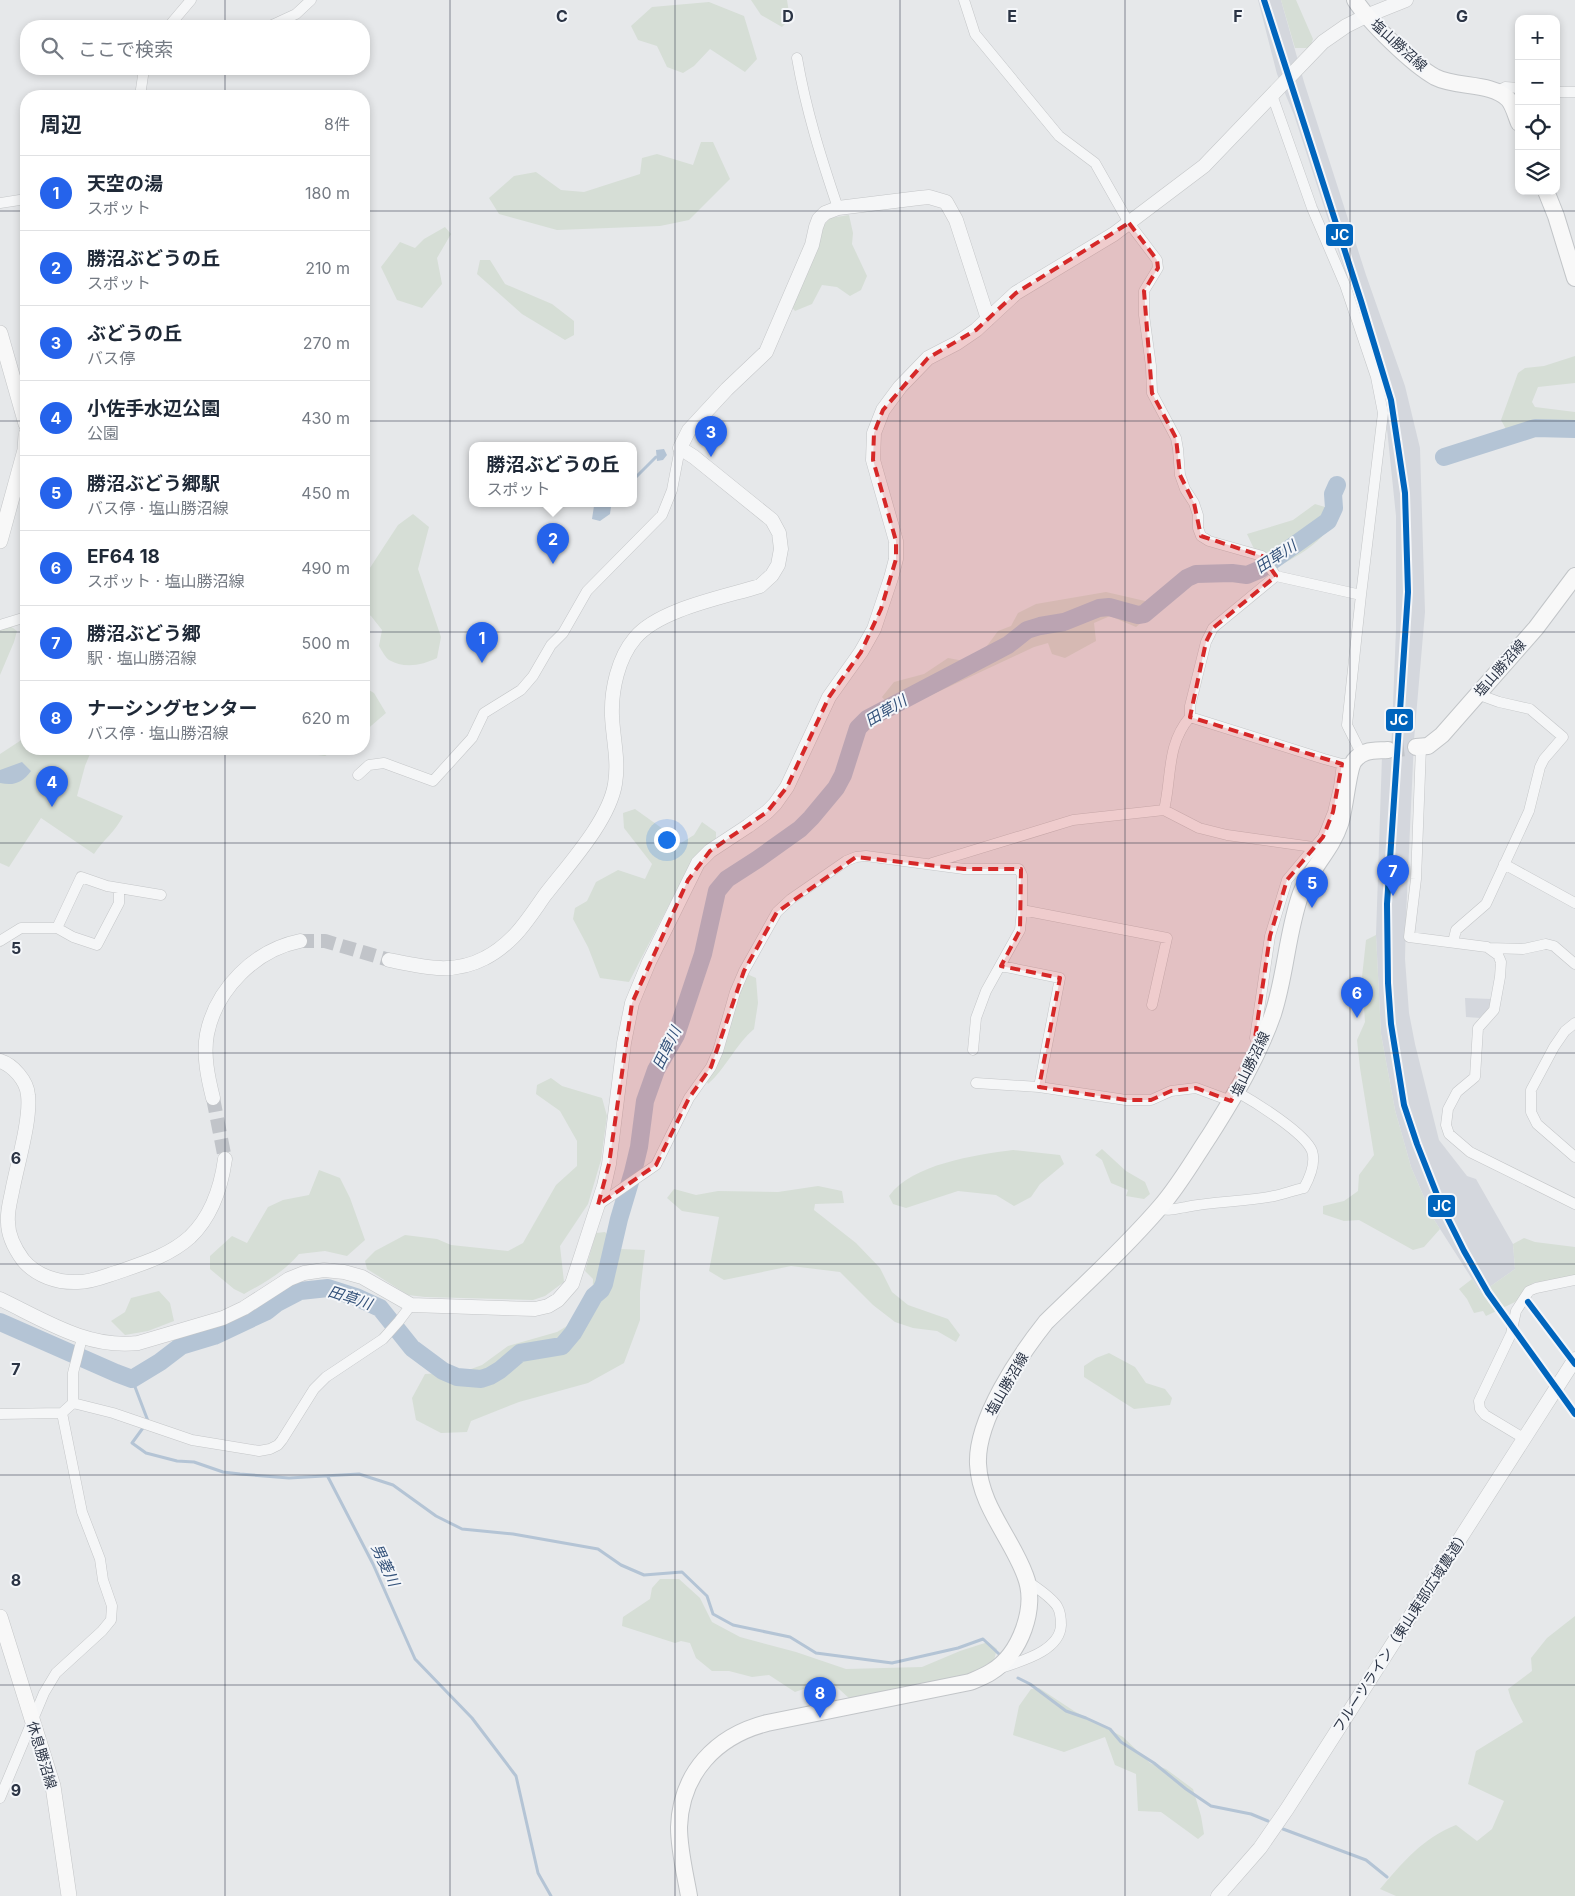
<!DOCTYPE html>
<html lang="ja">
<head>
<meta charset="utf-8">
<style>
  :root { --surface:#fff; --page:#f2f2f3; --text:#1f2937; --muted:#747a83; --line:#e0e1e3; --accent:#2563eb }
  body { margin:0; font-family:Inter,"Noto Sans JP",sans-serif; background:var(--page); color:var(--text) }
  .controls { position:absolute; right:15px; top:15px; display:grid; overflow:hidden; border-radius:10px; box-shadow:0 2px 8px #0003 }
  .controls button { width:45px; height:45px; display:grid; place-items:center; padding:0; border:0; border-bottom:1px solid var(--line); background:var(--surface); color:var(--text); font:25px sans-serif }
  .you { position:absolute; left:666px; top:839px; width:18px; height:18px; margin:-12px; border:4px solid #fff; border-radius:50%; background:#1a73e8; box-shadow:0 0 0 8px #1a73e833 }
  .badge { display:grid; place-items:center; width:32px; height:32px; border-radius:50%; background:var(--accent); color:#fff; font-size:16px; font-weight:700 }
  .pin { position:absolute; translate:-50% -41px; filter:drop-shadow(0 1px 2px #0008) }
  .pin::after { content:''; position:absolute; top:26px; width:18px; height:15px; background:inherit; clip-path:polygon(0 0,100% 0,50% 100%) }
  .popup { position:absolute; left:469px; top:442px; width:168px; height:65px; box-sizing:border-box; display:grid; place-content:center; border-radius:10px; background:var(--surface); filter:drop-shadow(0 1px 4px #0005); font-size:16px; white-space:nowrap; color:var(--muted) }
  .popup b { font-size:19px; color:var(--text) }
  .popup::after { content:''; position:absolute; left:50%; top:100%; margin-left:-10px; border:10px solid transparent; border-top-color:var(--surface) }
  .list { margin:0; padding:0; list-style:none }
  h2 { display:flex; justify-content:space-between; align-items:center; height:65px; margin:0; padding:0 20px; font-size:21px }
  h2 small { font-size:16px; font-weight:400; color:var(--muted) }
  .list li { display:grid; grid-template-columns:32px 1fr auto; gap:15px; align-items:center; box-sizing:border-box; height:75px; padding:0 20px; border-top:1px solid var(--line) }
  .list b { display:block; font-size:19px; white-space:nowrap }
  .list p { margin:0; font-size:16px; white-space:nowrap; color:var(--muted) }
  .list em { font-size:16px; font-style:normal; color:var(--muted) }
  .icon { flex:none; width:28px; height:28px; fill:none; stroke:currentColor; stroke-width:2; stroke-linecap:round; stroke-linejoin:round }
  .map { position:relative; flex:none; width:1575px; height:1896px; overflow:hidden }
  .search { position:absolute; background:var(--surface); box-shadow:0 2px 8px #0003; left:20px; top:20px; width:350px; height:55px; display:flex; align-items:center; gap:12px; box-sizing:border-box; padding:0 18px; border-radius:20px; color:var(--muted); font-size:19px }
  .panel { position:absolute; background:var(--surface); box-shadow:0 2px 8px #0003; left:20px; top:90px; width:350px; height:665px; border-radius:20px }
  .map>svg:first-child { display:block }
  .built { fill:#d4d7dd }
  .green { fill:#d6ded6 }
  .water { fill:#b4c4d5 }
  .lines { fill:none; stroke-linecap:round; stroke-linejoin:round }
  .stream { stroke:#b4c4d5; stroke-width:3 }
  .river { stroke:#b4c4d5; stroke-width:18 }
  .tertiary-tunnel { stroke:#c1c4c9; stroke-width:14; stroke-dasharray:14 7; stroke-linecap:butt }
  .primary-tunnel { stroke:#c1c4c9; stroke-width:16; stroke-dasharray:16 8; stroke-linecap:butt }
  .minor-casing { stroke:#c4c6c8; stroke-width:11 }
  .tertiary-casing { stroke:#c4c6c8; stroke-width:15 }
  .secondary-casing { stroke:#c4c6c8; stroke-width:16 }
  .primary-casing { stroke:#c2c5c8; stroke-width:18 }
  .minor { stroke:#f5f6f7; stroke-width:10 }
  .tertiary { stroke:#f5f6f7; stroke-width:14 }
  .secondary { stroke:#f8f8f8; stroke-width:15 }
  .primary { stroke:#f8f8f8; stroke-width:16 }
  .rail-1-casing { stroke:#f4f6f9; stroke-width:10 }
  .rail-1 { stroke:#0065bd; stroke-width:6 }
  .marked { fill:#d62828; fill-opacity:0.2; stroke:#d62828; stroke-width:4; stroke-dasharray:10 6; stroke-linejoin:round }
  .grid { fill:none; stroke:#2b3445; stroke-width:1; stroke-opacity:0.55 }
  .labels { text-anchor:middle; stroke-width:4; stroke-linejoin:round; paint-order:stroke }
  .street-label { font-size:14px; fill:#2b3445; stroke:#f4f6f9 }
  .water-label { font-size:15px; font-style:italic; fill:#34527a; stroke:#f4f6f9 }
  .grid-label { font-size:16px; text-anchor:middle; font-weight:bold; fill:#2b3445; stroke:#f4f6f9; stroke-width:4; stroke-linejoin:round; paint-order:stroke }
  .line-badge { stroke:#f4f6f9; stroke-width:2 }
  .badge-label { font-size:14px; text-anchor:middle; font-weight:bold; fill:#fff }
</style>
</head>
<body>
<div class="map">
<svg width="1575" height="1896" viewBox="0 0 1575 1896">
  <rect width="100%" height="100%" fill="#e6e8ea"/>
  <path class="built" d="M1258 0H1281L1304 82 1366 275 1405 386 1420 448 1425 612 1414 740 1406 917 1405 959 1409 1013 1415 1044 1439 1140 1467 1176 1476 1179 1513 1244 1515 1269 1481 1293 1433 1218 1411 1167 1395 1110 1381 1034 1376 935 1382 756 1391 755 1396 629V516L1384 400 1367 339 1294 115 1277 74Z
    M1465 998 1492 999 1491 1007 1480 1018 1466 1017Z"/>
  <path class="green" d="M751 0H787L790 19 782 27 761 15Z
    M1281 0H1296L1313 39 1310 48H1295Z
    M709 2 744 16 757 59 745 72 710 49 694 66 683 73 667 67 657 46 638 40 631 26 652 7Z
    M701 142H713L730 179 689 220 660 226 557 230 499 214 489 198 514 176 536 172 561 190 584 192 640 174 642 158 657 154 693 165Z
    M849 215 853 233 852 244 867 276 861 290 850 296 837 287 822 285 812 304 795 311 791 306 820 230 830 218Z
    M445 227 451 234 437 258 442 284 422 308 397 300 381 267 400 242 415 248 424 239Z
    M480 260H490L505 284 552 304 574 321V335L565 340 522 314 477 274Z
    M1575 356V383L1538 387 1532 402 1535 407 1575 412V437L1521 428 1507 431 1501 420 1518 373 1525 368 1544 366Z
    M1315 504 1325 507 1329 511C1329 516 1329 522 1328 527 1324 541 1289 562 1276 567L1255 551 1247 534 1293 520Z
    M413 514 429 527 418 569 441 637 437 658C423 665 404 669 389 660 385 657 382 651 379 646L382 630 371 616 364 612V577L398 525Z
    M1106 592 1145 601 1150 615 1136 627 1110 616 1094 623 1096 641 1065 658 1052 654 1048 643 1034 647 895 712 882 697 894 682 924 674 948 658 964 661 981 654 998 631 1011 626 1018 613 1036 604Z
    M9 625 17 631 14 642 0 675V628Z
    M364 687 374 693 386 713 364 732Z
    M26 737V749H92L85 766 77 796 123 816C116 831 103 840 94 854L41 818 9 867 0 863V754Z
    M288 749H337L325 756 290 751Z
    M635 809 663 829 673 848 694 835 702 822 716 832V840L698 853 687 870 629 982 600 978 588 947 573 919 575 908 587 901 596 882 618 870 645 879 652 864 624 828 623 813Z
    M1376 935 1381 1034 1395 1110 1411 1167 1433 1218 1440 1229 1424 1247 1413 1250 1359 1220 1344 1221 1323 1214V1206L1344 1201 1358 1191 1359 1175 1374 1155 1360 1068 1357 1040 1365 1022 1362 977 1366 940Z
    M747 974 756 978 758 1003 754 1029C735 1045 727 1067 708 1084L706 1080Z
    M551 1078 562 1086 602 1098 607 1116 601 1160 588 1204 560 1246 564 1282 545 1296 533 1300 425 1297 408 1295 367 1269 365 1261 375 1251 405 1235 437 1239 451 1245 508 1251 523 1243 556 1185 577 1166V1141L560 1111 536 1094 537 1085Z
    M1102 1149 1126 1171 1145 1182 1150 1194 1144 1199 1126 1196 1128 1190 1111 1183 1102 1160 1095 1155Z
    M1013 1150 1060 1155 1064 1164 1040 1184 1031 1197 1014 1206 996 1195 958 1191 906 1208 893 1204 889 1196C912 1164 975 1155 1013 1150Z
    M319 1170 340 1178 350 1198 365 1240 347 1256 325 1251 299 1254C284 1272 264 1283 244 1294L234 1289 210 1269V1256L232 1236 247 1243 268 1207 283 1200 309 1195Z
    M818 1186 842 1191 844 1203 815 1204 814 1210 856 1243 880 1268 892 1292 908 1305 948 1319 960 1335 956 1342 937 1331 913 1328 895 1322 873 1305 840 1272 791 1266 724 1280 709 1271 719 1217 682 1211 667 1198 674 1189 696 1195 718 1191 778 1192Z
    M605 1232 620 1249 645 1250 640 1292V1320L624 1363 588 1383 519 1402 471 1421 467 1432 441 1433 416 1420 412 1398 425 1374 463 1372 482 1365 508 1346 557 1332 592 1311 593 1279 585 1271 596 1233Z
    M1524 1238 1535 1242 1575 1247V1277L1533 1283 1515 1302 1486 1316 1483 1311 1474 1313 1467 1299 1459 1289 1472 1279 1481 1293 1515 1269 1513 1244Z
    M159 1291 170 1303 174 1321 148 1331 125 1335 111 1321 125 1312 131 1298Z
    M1109 1353 1135 1367 1146 1383 1165 1389 1172 1398 1170 1405 1134 1409 1084 1377V1366L1096 1358Z
    M660 1579H679L700 1598 712 1622 740 1637 796 1652 846 1669 922 1667 960 1651 988 1642 997 1649 994 1660 971 1674 850 1699 829 1680 795 1692 769 1675 752 1677 729 1671H712L696 1658 690 1643 681 1641 675 1643 622 1626 623 1617 650 1599 652 1588Z
    M1575 1616V1896H1396L1380 1889C1402 1863 1424 1837 1456 1825L1477 1841 1492 1829 1504 1801 1468 1784 1476 1751 1523 1722 1511 1699 1508 1689 1532 1671 1531 1658 1547 1638Z
    M1039 1688 1074 1711 1123 1737 1150 1763 1166 1769 1193 1789 1201 1816 1204 1834 1198 1839 1161 1812 1138 1811 1136 1774 1115 1765 1105 1737 1064 1752 1013 1735 1019 1706 1031 1689Z"/>
  <path class="water" d="M664 449 667 455 663 460 657 461 656 450Z
    M597 503H609L611 507 610 514 600 521 592 519 594 506Z
    M22 762 31 771C22 783 14 786 0 783V770Z"/>
  <g class="lines">
    <path class="stream" d="M633 480 656 457
      M132 1379 148 1421 132 1443 146 1453 177 1461 194 1462 223 1472 240 1474 289 1478 359 1474 393 1485 436 1516 462 1529 513 1534 598 1549 621 1565 644 1575 682 1572 707 1596 713 1614 733 1625 790 1637 816 1653 892 1663 958 1648 983 1639 999 1654
      M328 1477 373 1564 415 1659 472 1718 516 1776 538 1873 551 1896
      M1018 1678 1030 1684 1066 1711 1086 1718 1110 1729 1121 1742 1154 1763 1186 1789 1211 1806 1251 1814 1268 1821
      M1283 1829 1366 1860 1387 1877"/>
    <path class="river" d="M1444 457 1535 428 1575 429
      M0 1322 116 1373 132 1379 160 1362 181 1346 214 1336 267 1311 277 1303 300 1291 328 1288 356 1297 380 1308 412 1348 443 1371 457 1377 481 1379 490 1376 500 1370 520 1353 562 1346 573 1333 594 1296 601 1290 604 1284 619 1219 633 1172 639 1147 645 1101 656 1070 676 1035 703 954 717 891 727 879 758 859 800 829 811 818 836 788 843 775 858 728 867 719 1008 645 1027 630 1040 626 1064 622 1099 608 1109 607 1138 615 1144 614 1187 578 1196 574 1232 573 1247 575 1261 569 1328 521 1334 508 1333 494 1337 485"/>
    <path class="tertiary-tunnel" d="M300 941H325L389 960
      M213 1098 225 1159"/>
    <path class="primary-tunnel" d="M1388 750 1416 747"/>
    <g class="minor-casing">
      <path id="minor" d="M964 0 975 34 1059 136 1095 163 1129 223 1157 260 1158 268 1144 291V315L1151 366 1152 393 1176 438 1178 449 1180 475 1185 489 1194 503 1198 515V528L1201 536 1209 541 1262 556 1276 576 1361 595
        M169 26 191 0
        M270 26 296 14 311 0
        M797 58C806 110 821 158 838 208
        M1496 92 1505 87 1519 88
        M1556 92H1575
        M1272 95 1312 208 1345 285 1376 377 1383 413 1361 595 1347 725 1361 753
        M140 96 144 69
        M0 203 26 199
        M0 625 26 617
        M1190 717V706L1206 642 1213 628 1276 576
        M1421 747 1416 879 1409 937 1487 947 1498 955 1501 962 1500 977 1494 1010 1478 1028 1475 1077 1457 1092 1448 1109 1446 1125 1449 1134 1470 1152 1575 1204
        M358 775 369 765 384 763 433 781 472 738 484 713 521 690 533 676 551 645 563 633 587 591 662 515 672 490 680 448
        M1164 810 1199 828 1227 835 1313 847
        M932 863 1073 820 1164 810C1172 777 1166 745 1190 717L1324 759 1342 764 1353 763
        M1504 864 1575 903
        M1022 910 1167 938 1152 1005
        M57 928 73 937 97 945 119 903V889
        M0 941 21 928H57L81 877 107 886 161 895
        M1453 942 1456 930 1486 904 1529 811 1540 767 1544 759 1563 737 1530 709 1499 702 1477 694
        M1489 948 1523 949 1546 944 1554 946 1575 964
        M1001 966 1060 978 1039 1087
        M1575 1023 1565 1031 1554 1047 1531 1090V1112L1537 1124 1575 1157
        M1259 1048 1255 1038 1270 936 1287 880 1323 837 1333 812 1339 787 1342 764
        M976 1083 1039 1087 1126 1100H1151L1171 1091 1196 1088 1231 1101
        M598 1205 656 1165 689 1098 711 1067 718 1051 735 992 744 971 777 912 791 899 846 861 856 857 866 856 964 869H1019L1022 875V910L1020 930 986 991 976 1018 973 1050
        M1159 1208C1167 1212 1178 1208 1186 1207 1215 1201 1245 1202 1274 1196 1284 1194 1294 1190 1304 1188 1310 1177 1316 1163 1312 1151 1305 1133 1255 1102 1237 1092
        M73 1403 113 1413 192 1440 259 1451 270 1449 278 1445 282 1440 314 1389 326 1377 383 1339 399 1321 411 1305
        M0 1414 62 1413 73 1403V1373L82 1338
        M1525 1439 1485 1415 1480 1409 1479 1401 1511 1334 1516 1311 1529 1291 1536 1288 1575 1280
        M1001 1668C1021 1661 1060 1651 1061 1625 1061 1619 1060 1611 1057 1606 1050 1596 1037 1588 1027 1581
        M0 1798 44 1693 56 1673 102 1631 111 1620 112 1606 103 1580 100 1559 82 1512 62 1413"/>
    </g>
    <g class="tertiary-casing">
      <path id="tertiary" d="M389 960C423 967 453 975 485 958 495 953 505 945 513 937 525 925 535 909 545 895 568 865 609 821 615 784 619 761 613 739 612 716 611 690 618 658 635 638 659 609 725 597 760 586L772 575 778 565 781 549 779 533 772 520 694 457 680 448 689 430 727 389 766 352 812 245 816 227 819 219 825 213 838 208 919 198 929 197 946 202 956 220 988 319
        M0 1061C13 1065 27 1081 28 1095 31 1120 17 1165 12 1192 10 1202 7 1212 8 1222 8 1236 15 1249 23 1260 36 1276 58 1283 78 1282 91 1282 103 1277 115 1273 141 1264 169 1256 190 1237 212 1216 221 1188 225 1159
        M213 1098C208 1078 203 1055 207 1034 216 989 255 950 300 941
        M0 1299C44 1320 88 1349 138 1343L223 1318 244 1308 289 1279 304 1273 324 1270 344 1272 362 1277 411 1305 535 1309 548 1306 558 1300 572 1284 604 1186 609 1164 624 1043 632 1003 649 962 698 863 710 851 748 826 767 812 775 804 787 787 829 697 861 652 874 629 891 578 896 559V541L873 460 874 433 883 410 900 387 928 358 957 343 976 330 1016 293 1114 234 1204 166 1323 42 1346 26 1366 16 1406 0
        M1218 1896 1260 1848 1287 1809 1575 1359"/>
    </g>
    <g class="secondary-casing">
      <path id="secondary" d="M0 333 26 424
        M0 541 25 450 26 435
        M0 1617 53 1786 69 1896"/>
    </g>
    <g class="primary-casing">
      <path id="primary" d="M1355 0C1369 22 1412 64 1435 77 1456 88 1491 82 1508 99 1513 104 1516 116 1519 123
        M1546 191 1556 216 1575 278
        M1416 747 1428 746 1442 735 1536 628 1575 576
        M689 1896C685 1873 679 1850 679 1827 681 1773 716 1736 767 1723L970 1682C977 1679 985 1676 991 1672 1020 1655 1038 1607 1025 1575 1011 1537 980 1506 978 1464 976 1420 1019 1356 1046 1322 1085 1284 1126 1247 1161 1206 1180 1184 1194 1159 1210 1135 1234 1097 1258 1057 1273 1014 1286 974 1287 932 1301 893 1311 868 1332 849 1340 824 1345 810 1348 769 1354 761 1363 749 1374 751 1388 750"/>
    </g>
    <use href="#minor" class="minor"/>
    <use href="#tertiary" class="tertiary"/>
    <use href="#secondary" class="secondary"/>
    <use href="#primary" class="primary"/>
    <g class="rail-1-casing">
      <path id="rail-1" d="M1264 0 1361 301 1391 400 1405 493 1408 592 1387 904 1388 983 1391 1024 1404 1105 1417 1144 1441 1205 1464 1251 1488 1293 1575 1414
        M1528 1302 1575 1364"/>
    </g>
    <use href="#rail-1" class="rail-1"/>
  </g>
  <path class="marked" d="M1129 223 1157 260 1158 268 1144 291 1152 393 1176 438 1180 475 1194 503 1201 536 1262 556 1276 576 1213 628 1206 642 1190 717 1342 764 1333 812 1323 837 1287 880 1270 936 1255 1038 1259 1048 1231 1101 1196 1088 1171 1091 1151 1100H1126L1039 1087 1060 978 1001 966 1020 930 1021 869H964L856 857 777 912 744 971 711 1067 689 1098 656 1165 598 1205 609 1164 632 1003 688 880 710 851 767 812 787 787 829 697 861 652 881 609 896 559V541L873 460 874 433 883 410 928 358 976 330 1016 293Z"/>
  <path class="grid" d="M225 0V26M450 0V1896M675 0V1896M900 0V1896M1125 0V1896M1350 0V1896M225 69V96M0 211H26M364 211H1575M0 421H26M364 421H1575M0 632H26M364 632H1575M225 749V1896M0 843H1575M0 1053H1575M0 1264H1575M0 1475H1575M0 1685H1575"/>
  <g class="labels">
    <g class="street-label">
      <text transform="translate(1399 45) rotate(42)" y="5">塩山勝沼線</text>
      <text transform="translate(1500 668) rotate(-49)" y="5">塩山勝沼線</text>
      <text transform="translate(1250 1064) rotate(-64)" y="5">塩山勝沼線</text>
      <text transform="translate(1007 1384) rotate(-60)" y="5">塩山勝沼線</text>
      <text transform="translate(1401 1631) rotate(-57)" y="5">フルーツライン（東山東部広域農道）</text>
      <text transform="translate(42 1755) rotate(73)" y="5">休息勝沼線</text>
    </g>
    <g class="water-label">
      <text transform="translate(1276 557) rotate(-33)" y="5">田草川</text>
      <text transform="translate(886 711) rotate(-31)" y="5">田草川</text>
      <text transform="translate(667 1048) rotate(-64)" y="5">田草川</text>
      <text transform="translate(350 1298) rotate(18)" y="5">田草川</text>
      <text transform="translate(385 1565) rotate(65)" y="5">男菱川</text>
    </g>
  </g>
  <g class="grid-label">
    <text x="562" y="22">C</text>
    <text x="788" y="22">D</text>
    <text x="1012" y="22">E</text>
    <text x="1238" y="22">F</text>
    <text x="1462" y="22">G</text>
    <text x="16" y="954">5</text>
    <text x="16" y="1164">6</text>
    <text x="16" y="1375">7</text>
    <text x="16" y="1586">8</text>
    <text x="16" y="1796">9</text>
  </g>
  <g class="line-badge">
    <rect x="1325" y="223" width="29" height="24" rx="5" fill="#0065bd"/>
    <rect x="1385" y="708" width="29" height="24" rx="5" fill="#0065bd"/>
    <rect x="1427" y="1194" width="29" height="24" rx="5" fill="#0065bd"/>
  </g>
  <g class="badge-label">
    <text x="1340" y="240">JC</text>
    <text x="1399" y="725">JC</text>
    <text x="1442" y="1211">JC</text>
  </g>
</svg>
<div class="controls">
<button>+</button>
<button>−</button>
<button><svg class="icon" aria-label="locate" viewBox="0 0 24 24"><circle cx="12" cy="12" r="6"/><path d="M12 2v4M12 18v4M2 12h4M18 12h4"/></svg></button>
<button><svg class="icon" aria-label="layers" viewBox="0 0 24 24"><path d="M12 4l9 5-9 5-9-5zM3 14l9 5 9-5"/></svg></button>
</div>
<div class="you"></div>
<div class="pin badge" style="left:482px;top:663px">1</div>
<div class="pin badge" style="left:553px;top:564px">2</div>
<div class="popup"><b>勝沼ぶどうの丘</b>スポット</div>
<div class="pin badge" style="left:711px;top:457px">3</div>
<div class="pin badge" style="left:52px;top:807px">4</div>
<div class="pin badge" style="left:1312px;top:908px">5</div>
<div class="pin badge" style="left:1357px;top:1018px">6</div>
<div class="pin badge" style="left:1393px;top:896px">7</div>
<div class="pin badge" style="left:820px;top:1718px">8</div>
<div class="search"><svg class="icon" aria-label="search" viewBox="0 0 24 24"><circle cx="10" cy="10" r="6"/><path d="M15 15l6 6"/></svg>ここで検索</div>
<section class="panel">
<h2>周辺<small>8件</small></h2>
<ul class="list">
<li><span class="badge">1</span><div><b>天空の湯</b><p>スポット</p></div><em>180 m</em></li>
<li><span class="badge">2</span><div><b>勝沼ぶどうの丘</b><p>スポット</p></div><em>210 m</em></li>
<li><span class="badge">3</span><div><b>ぶどうの丘</b><p>バス停</p></div><em>270 m</em></li>
<li><span class="badge">4</span><div><b>小佐手水辺公園</b><p>公園</p></div><em>430 m</em></li>
<li><span class="badge">5</span><div><b>勝沼ぶどう郷駅</b><p>バス停 · 塩山勝沼線</p></div><em>450 m</em></li>
<li><span class="badge">6</span><div><b>EF64 18</b><p>スポット · 塩山勝沼線</p></div><em>490 m</em></li>
<li><span class="badge">7</span><div><b>勝沼ぶどう郷</b><p>駅 · 塩山勝沼線</p></div><em>500 m</em></li>
<li><span class="badge">8</span><div><b>ナーシングセンター</b><p>バス停 · 塩山勝沼線</p></div><em>620 m</em></li>
</ul>
</section>
</div>
</body>
</html>
